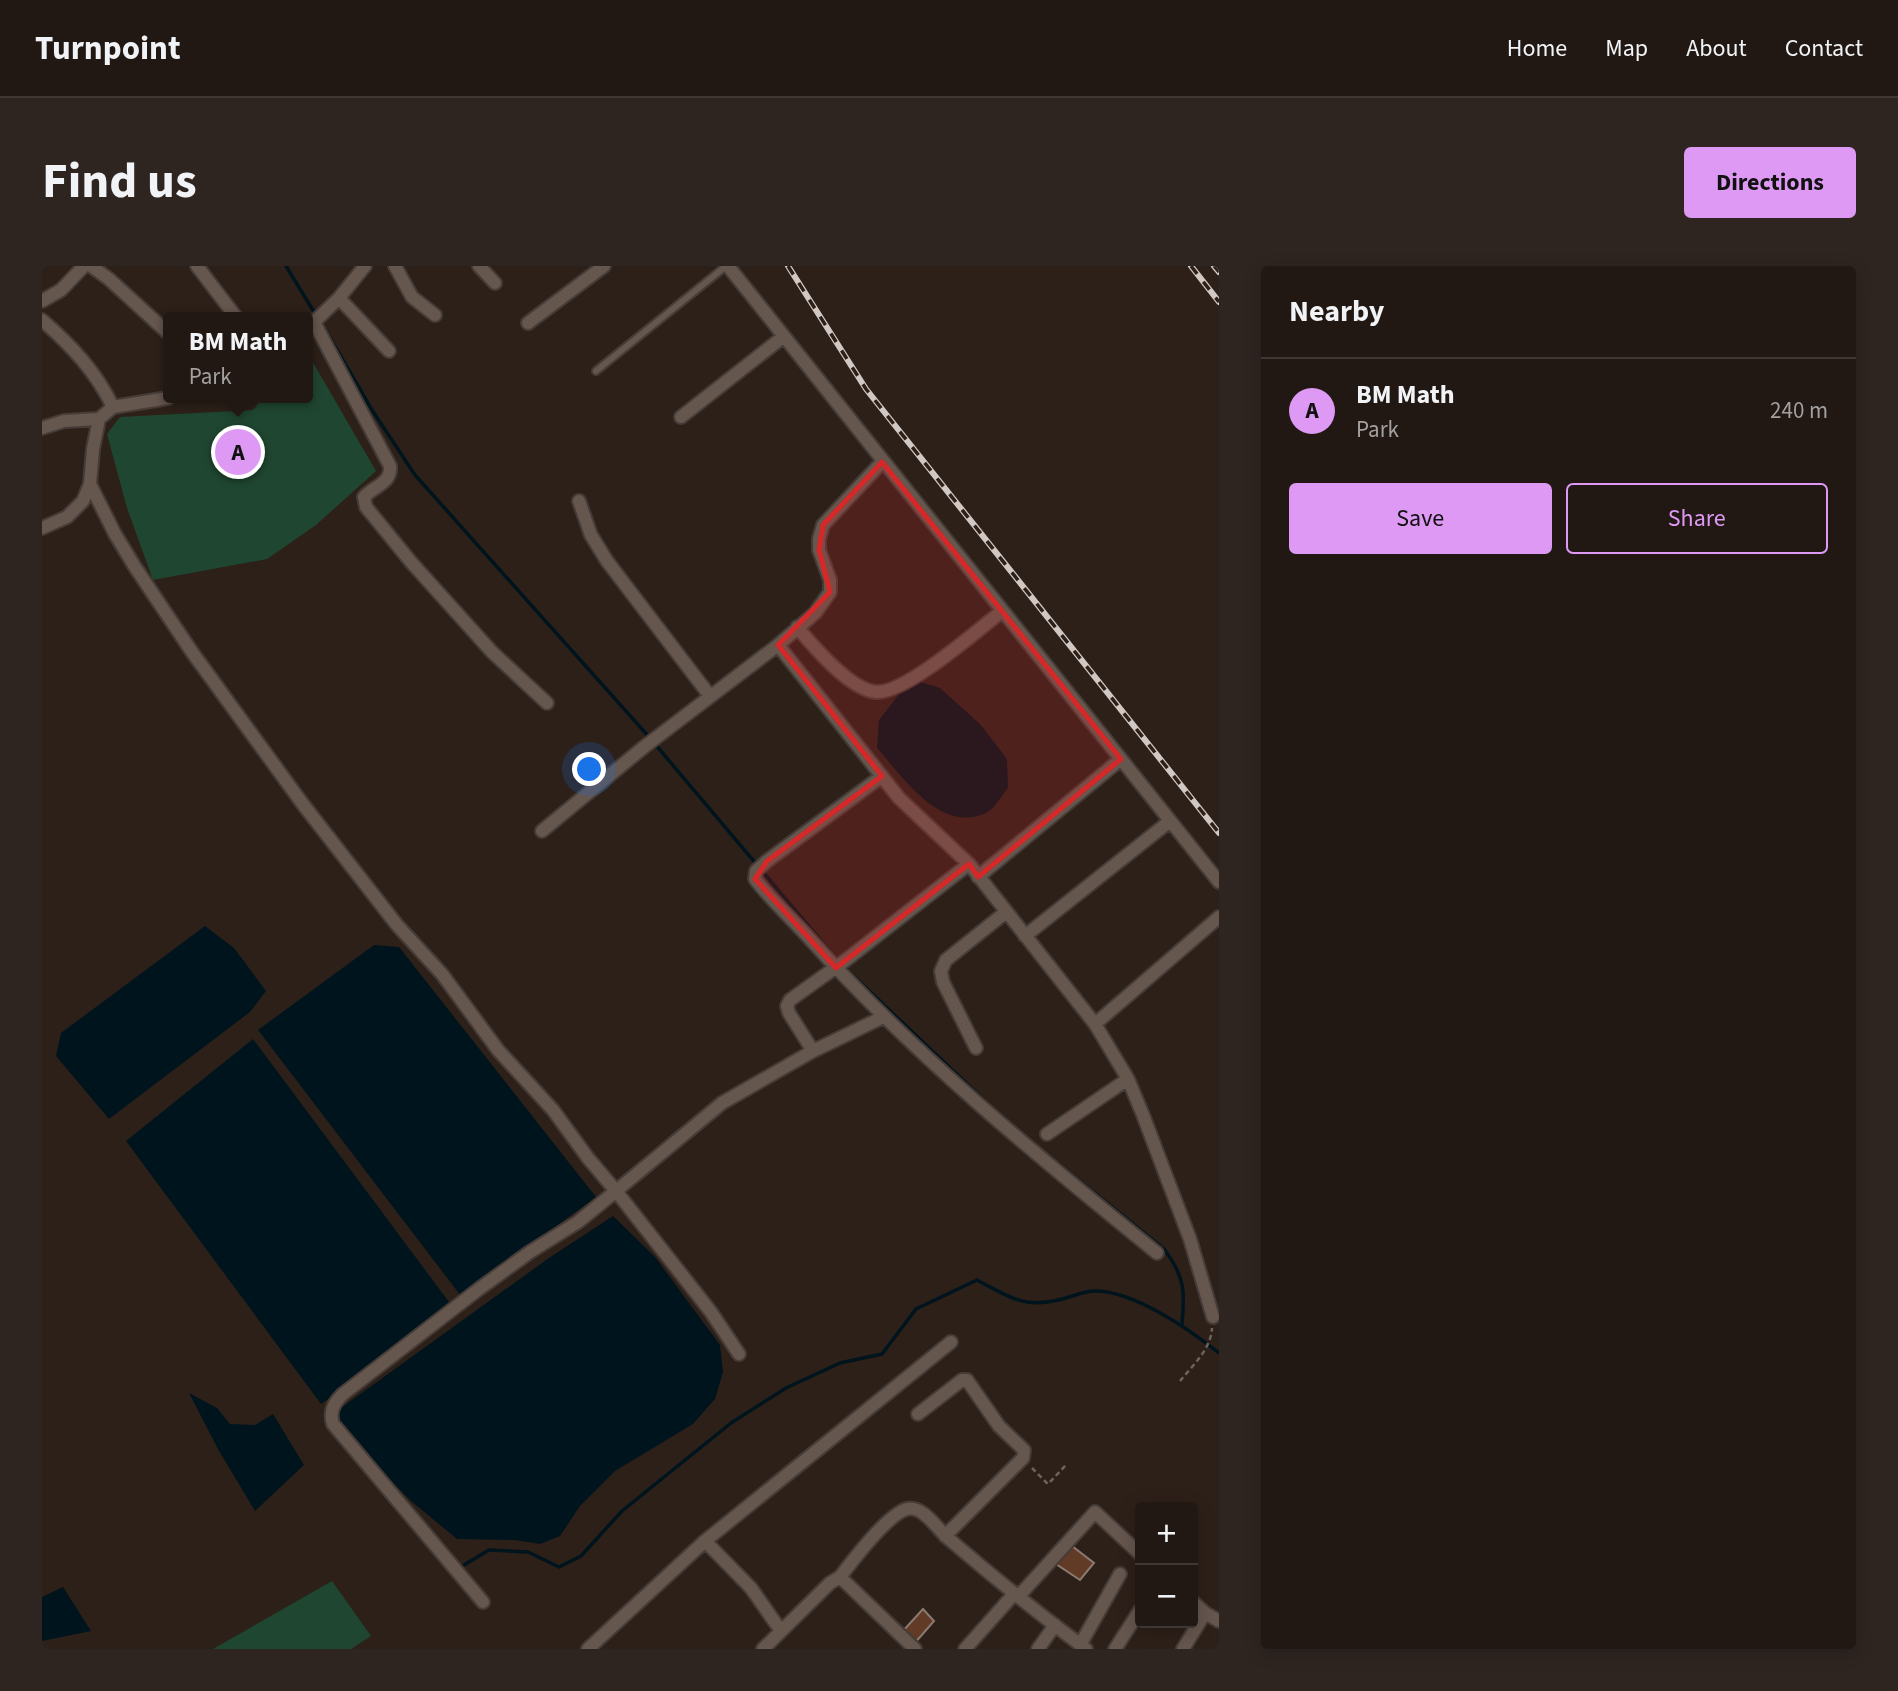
<!DOCTYPE html>
<html lang="en">
<head>
<meta charset="utf-8">
<style>
  :root { --surface:#221813; --page:#2e2521; --text:#f1f3f6; --muted:#a2a0a0; --line:#3f3733; --accent:#dd99f3 }
  body { margin:0; font-family:"Source Sans 3",sans-serif; background:var(--page); color:var(--text) }
  .controls { position:absolute; right:21px; bottom:21px; display:grid; overflow:hidden; border-radius:7px; box-shadow:0 4px 18px #0003 }
  .controls button { width:63px; height:63px; display:grid; place-items:center; padding:0; border:0; border-bottom:2px solid var(--line); background:var(--surface); color:var(--text); font:35px sans-serif }
  .you { position:absolute; left:548px; top:504px; width:24px; height:24px; margin:-18px; border:5px solid #fff; border-radius:50%; background:#1a73e8; box-shadow:0 0 0 10px #1a73e833 }
  .badge { display:grid; place-items:center; width:46px; height:46px; border-radius:50%; background:var(--accent); color:#111; font-size:23px; font-weight:700 }
  .pin { position:absolute; translate:-50% -50%; border:4px solid #fff; box-shadow:0 2px 7px #0006 }
  .popup { position:absolute; left:121px; top:46px; width:150px; height:91px; box-sizing:border-box; display:grid; place-content:center; border-radius:7px; background:var(--surface); filter:drop-shadow(0 2px 5px #0005); font-size:23px; white-space:nowrap; color:var(--muted) }
  .popup b { font-size:26px; color:var(--text) }
  .popup::after { content:''; position:absolute; left:50%; top:100%; margin-left:-14px; border:14px solid transparent; border-top-color:var(--surface) }
  .list { margin:0; padding:0; list-style:none }
  h2 { display:flex; justify-content:space-between; align-items:center; height:91px; margin:0; padding:0 28px; font-size:30px }
  h2 small { font-size:23px; font-weight:400; color:var(--muted) }
  .list li { display:grid; grid-template-columns:46px 1fr auto; gap:21px; align-items:center; box-sizing:border-box; height:105px; padding:0 28px; border-top:2px solid var(--line) }
  .list b { display:block; font-size:26px; white-space:nowrap }
  .list p { margin:0; font-size:23px; white-space:nowrap; color:var(--muted) }
  .list em { font-size:23px; font-style:normal; color:var(--muted) }
  .actions { display:flex; gap:14px; padding:21px 28px }
  .actions a { flex:1; padding:16px 0; border:2px solid var(--accent); border-radius:7px; text-align:center; font-size:24px; color:var(--accent) }
  .actions .main { background:var(--accent); color:#111 }
  .map { position:relative; flex:none; width:1177px; height:1383px; overflow:hidden; border-radius:7px }
  header { display:flex; align-items:center; gap:42px; box-sizing:border-box; height:98px; padding:0 35px; background:var(--surface); border-bottom:2px solid var(--line) }
  header strong { font-size:33px }
  nav { display:flex; gap:38px; margin-inline-start:auto; font-size:24px }
  .intro { display:flex; align-items:center; justify-content:space-between; box-sizing:border-box; height:168px; padding:0 42px }
  h1 { margin:0; font-size:49px }
  .button { padding:18px 32px; border-radius:7px; background:var(--accent); color:#111; font-size:24px; font-weight:700 }
  main { display:flex; gap:42px; padding:0 42px }
  aside { flex:1; background:var(--surface); border-radius:7px; box-shadow:0 4px 18px #0003 }
  .map>svg:first-child { display:block }
  .green { fill:#1f4630 }
  .water { fill:#00141d }
  .lines { fill:none; stroke-linecap:round; stroke-linejoin:round }
  .stream { stroke:#00141d; stroke-width:3.5 }
  .building { fill:#613b25; stroke:#8a7a71; stroke-width:2 }
  .lane-casing { stroke:#463c37; stroke-width:10 }
  .street-casing { stroke:#463c37; stroke-width:16 }
  .path { stroke:#6f645d; stroke-width:2.5; stroke-dasharray:5 3.5; stroke-linecap:butt }
  .lane { stroke:#65564e; stroke-width:6 }
  .street { stroke:#65564e; stroke-width:12 }
  .rail-casing { stroke:#d2c8c3; stroke-width:6 }
  .rail { stroke:#2d2019; stroke-width:3.5; stroke-dasharray:10; stroke-linecap:butt }
  .marked { fill:#d62828; fill-opacity:0.2; stroke:#d62828; stroke-width:5; stroke-linejoin:round }
</style>
</head>
<body>
<header>
<strong>Turnpoint</strong>
<nav><a>Home</a><a>Map</a><a>About</a><a>Contact</a></nav>
</header>
<div class="intro"><h1>Find us</h1><a class="button">Directions</a></div>
<main>
<div class="map">
<svg width="1177" height="1383" viewBox="0 0 1177 1383">
  <rect width="100%" height="100%" fill="#2d2019"/>
  <path class="green" d="M266 88 334 205 274 259 225 293 111 314 85 242 65 168 78 151 211 144 221 132H266Z
    M290 1315 329 1370 309 1383H171Z"/>
  <path class="water" d="M869 413 898 422 938 458 965 493 966 522C960 529 952 543 944 547 898 568 861 511 835 482L837 454Z
    M163 660 192 682 224 725 208 746 67 853 14 790 19 767Z
    M332 679 357 681 554 931 419 1030 216 764Z
    M211 773 407 1036 402 1052 279 1138 84 875Z
    M571 950 613 991 678 1079 681 1106 673 1133 651 1158 573 1205 538 1240 518 1270 498 1278 473 1274 415 1273 369 1235 296 1162V1144L507 992Z
    M147 1127 175 1142 188 1158 213 1159 231 1148 262 1199 213 1245 176 1183Z
    M21 1321 49 1365 0 1375V1331Z"/>
  <g class="lines">
    <path class="stream" d="M244 0 275 51
      M281 60 330 144 373 209 608 472
      M613 478 791 689
      M803 702 947 839
      M982 870 1122 983C1143 1011 1143 1025 1140 1058
      M422 1299 447 1284 486 1286 517 1301 539 1290 580 1245 689 1157 744 1122 798 1097 840 1088 874 1043 935 1014C964 1029 981 1043 1016 1034 1027 1032 1041 1025 1052 1025 1091 1024 1148 1064 1177 1087"/>
  </g>
  <path class="building" d="M1030 1280 1052 1297 1038 1314 1014 1298Z
    M881 1343 892 1355 872 1378 860 1366Z"/>
  <g class="lines">
    <g class="lane-casing">
      <path id="lane" d="M554 105 684 0"/>
    </g>
    <g class="street-casing">
      <path id="street" d="M49 0 67 13 126 67
        M155 0 194 51
        M353 0 370 31 393 49
        M437 0 453 17
        M686 0 1177 616
        M297 32 347 85
        M0 35 19 24 42 0
        M0 54C30 80 54 106 71 141
        M272 56 348 200C350 217 332 220 322 231L324 241 369 296 450 386 505 437
        M486 57 562 0
        M266 62 297 32 323 0
        M639 151 741 71
        M0 162 22 155 57 153
        M48 218 73 268 93 301 150 386 260 537 355 659 400 708 456 784 511 844 546 892 574 925 536 956 488 986 437 1023 301 1128C292 1137 287 1145 291 1158L441 1336
        M537 235 549 269 565 295 668 430
        M0 262 25 251 41 235 48 218 51 183 57 153 71 141 126 132
        M755 361C771 380 808 424 834 426 863 428 936 364 960 345
        M736 379 857 532 927 598 1053 758 1086 813 1101 849 1148 973 1171 1051
        M840 510 725 595 714 605 713 613C729 634 750 653 767 672 872 789 993 888 1115 987
        M500 565 602 481 736 379 773 347 788 326V314L777 284V273L781 259 840 196
        M936 611 1079 493
        M983 670 1128 555
        M1053 758 1177 651
        M934 782 901 716 899 705 904 694 964 646
        M771 785 747 747 745 740 748 734 804 694 927 598
        M1005 868 1086 813
        M697 1088 669 1046 574 925 680 837 771 785 841 751
        M876 1148 920 1114H925L957 1160 982 1184 981 1192 903 1270
        M663 1275 709 1322 739 1365
        M798 1311C811 1294 846 1248 865 1243 881 1239 896 1264 907 1273 951 1311 997 1348 1044 1383
        M976 1331 1053 1246 1098 1288
        M1151 1336 1163 1347 1177 1355
        M1038 1379 1078 1308
        M546 1383 663 1275 909 1076
        M721 1383 788 1317 798 1311 873 1383
        M923 1383 972 1328
        M996 1383 1013 1359
        M1073 1383 1098 1344
        M1141 1383 1163 1347"/>
    </g>
    <path class="path" d="M1138 1115C1151 1099 1169 1083 1170 1062
      M990 1202 1006 1218 1024 1199"/>
    <use href="#lane" class="lane"/>
    <use href="#street" class="street"/>
    <g class="rail-casing">
      <path id="rail" d="M746 0 824 123 1177 567
        M1149 0 1177 36
        M1172 0 1177 6"/>
    </g>
    <use href="#rail" class="rail"/>
  </g>
  <path class="marked" d="M840 196 1079 493 936 611 927 598 794 702 713 613 725 595 840 510 736 379 788 326 777 284 781 259Z"/>
</svg>
<div class="controls">
<button>+</button>
<button>−</button>
</div>
<div class="you"></div>
<div class="pin badge" style="left:196px;top:186px">A</div>
<div class="popup"><b>BM Math</b>Park</div>
</div>
<aside>
<h2>Nearby<small></small></h2>
<ul class="list">
<li><span class="badge">A</span><div><b>BM Math</b><p>Park</p></div><em>240 m</em></li>
</ul>
<div class="actions"><a class="main">Save</a><a>Share</a></div>
</aside>
</main>
</body>
</html>
